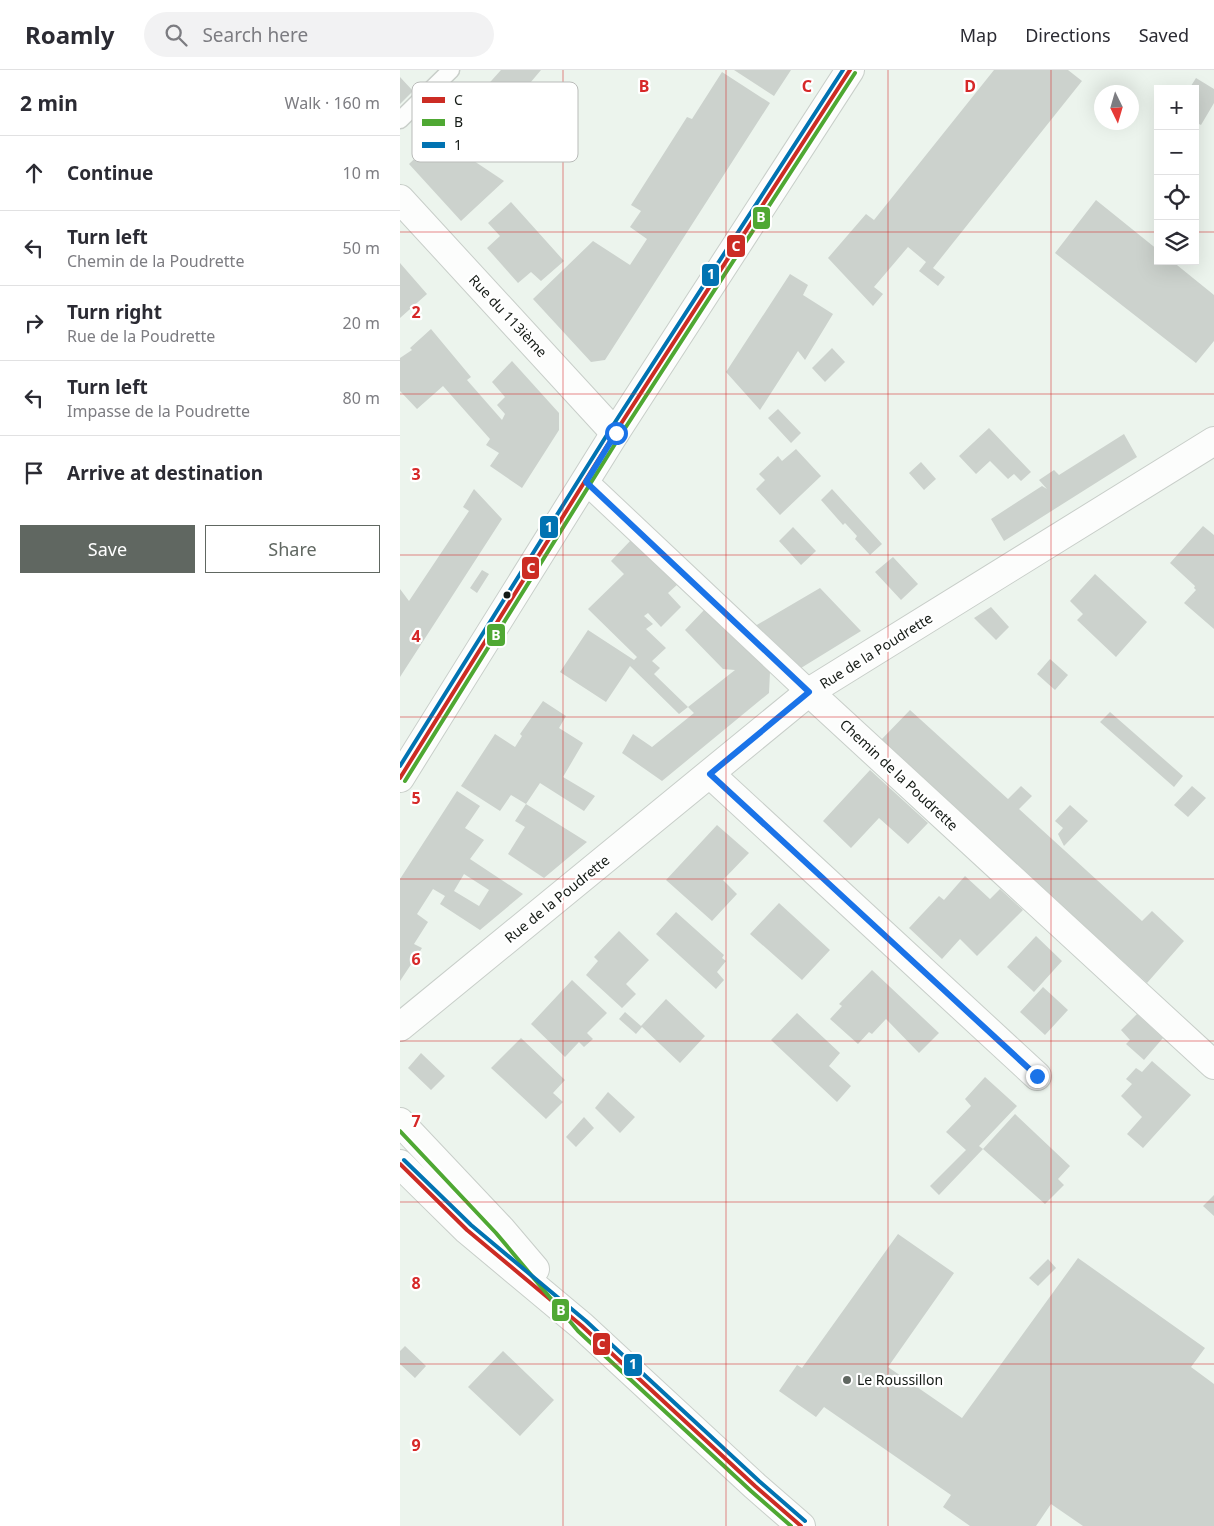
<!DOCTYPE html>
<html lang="en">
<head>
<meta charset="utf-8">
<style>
  :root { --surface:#fff; --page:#f2f2f3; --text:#2b2b33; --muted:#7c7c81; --line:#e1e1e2; --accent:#606761 }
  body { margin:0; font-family:"Noto Sans",sans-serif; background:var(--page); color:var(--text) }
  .controls { position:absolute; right:15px; top:15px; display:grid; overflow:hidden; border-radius:0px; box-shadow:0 5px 20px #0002 }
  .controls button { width:45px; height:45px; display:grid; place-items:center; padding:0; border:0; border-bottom:1px solid var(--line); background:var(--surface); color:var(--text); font:25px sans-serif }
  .compass { position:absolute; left:694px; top:15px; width:45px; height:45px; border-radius:50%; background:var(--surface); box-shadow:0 5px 20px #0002; rotate:175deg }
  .stop { position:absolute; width:15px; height:15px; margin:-11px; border:4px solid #1a73e8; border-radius:50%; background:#fff }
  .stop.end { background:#1a73e8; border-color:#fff; box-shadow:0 1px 5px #0008 }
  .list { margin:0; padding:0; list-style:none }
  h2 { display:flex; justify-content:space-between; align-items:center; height:65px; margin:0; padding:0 20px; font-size:21px }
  h2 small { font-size:16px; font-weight:400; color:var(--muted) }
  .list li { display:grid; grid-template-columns:32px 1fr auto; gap:15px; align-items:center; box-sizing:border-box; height:75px; padding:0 20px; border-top:1px solid var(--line) }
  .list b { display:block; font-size:19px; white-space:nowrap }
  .list p { margin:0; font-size:16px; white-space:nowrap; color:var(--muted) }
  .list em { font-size:16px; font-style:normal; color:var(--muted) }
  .actions { display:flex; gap:10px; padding:15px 20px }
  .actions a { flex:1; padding:11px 0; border:1px solid var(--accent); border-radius:0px; text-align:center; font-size:18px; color:var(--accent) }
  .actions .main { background:var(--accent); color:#fff }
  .icon { flex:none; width:28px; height:28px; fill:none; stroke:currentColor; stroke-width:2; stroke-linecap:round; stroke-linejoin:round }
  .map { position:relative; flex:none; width:814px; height:1456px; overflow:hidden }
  header { display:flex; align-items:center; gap:30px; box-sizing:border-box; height:70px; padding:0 25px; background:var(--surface); border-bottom:1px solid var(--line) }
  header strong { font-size:24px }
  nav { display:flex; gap:28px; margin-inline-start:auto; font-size:18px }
  .search { width:350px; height:45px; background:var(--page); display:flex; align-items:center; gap:12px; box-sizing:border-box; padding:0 18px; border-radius:28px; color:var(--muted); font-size:19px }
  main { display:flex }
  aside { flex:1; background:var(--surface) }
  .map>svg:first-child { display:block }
  .building { fill:#ccd2cd; fill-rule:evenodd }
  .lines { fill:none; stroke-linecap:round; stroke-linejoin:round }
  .service-casing { stroke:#c8cec9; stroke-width:19 }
  .pedestrian-casing { stroke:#c8cec9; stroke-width:26 }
  .minor-casing { stroke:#c8cec9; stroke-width:30 }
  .primary-casing { stroke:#c8cec9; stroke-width:30 }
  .service { stroke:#fcfdfc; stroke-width:16 }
  .pedestrian { stroke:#fcfdfc; stroke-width:24 }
  .minor { stroke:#fcfdfc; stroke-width:28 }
  .primary { stroke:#fcfdfc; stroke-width:28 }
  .bus-1-casing { stroke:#fff; stroke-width:8 }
  .bus-2-casing { stroke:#fff; stroke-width:8 }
  .bus-3-casing { stroke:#fff; stroke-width:8 }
  .bus-1 { stroke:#cc2c24; stroke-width:4 }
  .bus-2 { stroke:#4fa833; stroke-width:4 }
  .bus-3 { stroke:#0173b2; stroke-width:4 }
  .route { stroke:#1a73e8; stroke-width:6 }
  .grid { fill:none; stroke:#d62828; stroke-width:1; stroke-opacity:0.55 }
  .bus-dot { fill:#151b16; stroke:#fff; stroke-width:2 }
  .poi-dot { fill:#606761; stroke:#fff; stroke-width:2 }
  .labels { text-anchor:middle; stroke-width:4.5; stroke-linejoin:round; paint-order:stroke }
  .street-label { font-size:14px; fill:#151b16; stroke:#fff }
  .poi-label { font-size:14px; fill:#151b16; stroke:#fff; text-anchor:start }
  .key { fill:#fff; stroke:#b9bbb9; stroke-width:1 }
  .key-label { font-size:14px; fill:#151b16 }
  .grid-label { font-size:16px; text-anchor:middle; font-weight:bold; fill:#d62828; stroke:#fff; stroke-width:4.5; stroke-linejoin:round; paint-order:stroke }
  .line-badge { stroke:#fff; stroke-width:2 }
  .badge-label { font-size:14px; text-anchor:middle; font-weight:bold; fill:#fff }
</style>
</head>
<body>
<header>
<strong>Roamly</strong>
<div class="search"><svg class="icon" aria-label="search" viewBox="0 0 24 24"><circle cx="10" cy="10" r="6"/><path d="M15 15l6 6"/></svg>Search here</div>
<nav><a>Map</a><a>Directions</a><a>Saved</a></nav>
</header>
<main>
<aside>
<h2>2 min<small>Walk · 160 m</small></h2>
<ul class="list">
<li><svg class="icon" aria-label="ahead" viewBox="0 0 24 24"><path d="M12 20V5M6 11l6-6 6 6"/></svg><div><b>Continue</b></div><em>10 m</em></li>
<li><svg class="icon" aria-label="left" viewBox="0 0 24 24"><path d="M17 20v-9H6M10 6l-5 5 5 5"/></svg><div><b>Turn left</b><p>Chemin de la Poudrette</p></div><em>50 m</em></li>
<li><svg class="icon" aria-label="right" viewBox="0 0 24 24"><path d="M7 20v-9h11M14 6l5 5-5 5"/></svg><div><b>Turn right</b><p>Rue de la Poudrette</p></div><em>20 m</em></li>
<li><svg class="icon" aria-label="left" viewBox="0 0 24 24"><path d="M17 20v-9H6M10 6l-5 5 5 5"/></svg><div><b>Turn left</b><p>Impasse de la Poudrette</p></div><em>80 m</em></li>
<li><svg class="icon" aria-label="arrive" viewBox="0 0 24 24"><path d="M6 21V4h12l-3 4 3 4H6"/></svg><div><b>Arrive at destination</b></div></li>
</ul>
<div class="actions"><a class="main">Save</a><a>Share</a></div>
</aside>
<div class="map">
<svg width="814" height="1456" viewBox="0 0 814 1456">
  <rect width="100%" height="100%" fill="#ecf4ed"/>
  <path class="building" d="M101 0H141L68 87 104 111 61 151 9 94 30 74 44 88 55 76 47 68 86 22 83 20Z
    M334 0H391L374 26Z
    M594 0H668L682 11 533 198 545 207 538 216 519 201 526 192 508 177 474 217 483 224 473 236 428 188 466 144 474 150Z
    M322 2 370 33 205 290 191 292 133 229 193 171 230 195 247 169 230 157 241 141 231 135 287 47 292 49Z
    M0 7 13 21 0 34Z
    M796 8 814 19V33L801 55 795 52V19H789Z
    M696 130 758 180V191H772L814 225V271L796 293 655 183Z
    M111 132 164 191 141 211 131 202 118 213 87 178 100 166 88 153Z
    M0 193 27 224 0 248Z
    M390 204 408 215 403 225 433 244 405 290 398 281 360 340 326 302Z
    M31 259 71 307 67 310 102 350 105 344 97 335 105 327 92 312 112 291 159 343V360L122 418 90 396 99 383 86 375 90 369 43 316 17 339 0 321V288L12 280 10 278Z
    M432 278 445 292 425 312 412 298Z
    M378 339 401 363 391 373 368 348Z
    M589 358 631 402 621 411 614 404 608 409 590 391 576 404 559 386Z
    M724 364 737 387 604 471 591 449 642 416 647 419 639 410 654 400 659 405Z
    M396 379 421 406 380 445 356 419 365 410 359 404 378 386 382 391Z
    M521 392 536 409 524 420 509 403Z
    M74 419 102 449 0 607V519L9 531 69 441 63 437Z
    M432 419 482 474 470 485 455 469 457 466 445 453 443 455 421 430Z
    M803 456 814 465V559L784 533 796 520 794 518 795 516 770 493Z
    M393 457 416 481 401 495 379 471Z
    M231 470 278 514 268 523 281 537 261 557 248 543 244 546 253 554 246 559 266 578 252 591 260 598 254 604 288 637 335 600 323 599 285 560 305 539 370 602 369 623 262 711 222 683 233 664 252 677 294 643 288 637 279 644 230 596 206 632 160 602 188 560 234 590 237 587 188 539 224 504 211 491Z
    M493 487 518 514 501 530 475 502Z
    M82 500 89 504 77 523 70 518Z
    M695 504 747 552 716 587 677 550 683 544 670 531Z
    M420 518 461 561 401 598 355 556Z
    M591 537 609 557 596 570 574 548Z
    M650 589 668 605 655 620 637 604Z
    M143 631 166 646 159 658 183 673 163 707 195 726 184 741 140 713 126 734 111 725 100 741 61 716 95 664 115 677 122 666 120 664Z
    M510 640 608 729 621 716 632 726 619 739 742 851 752 841 784 871 747 913 480 671Z
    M710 642 783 706 774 717 700 652Z
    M470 700 528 753 508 774 479 748 451 778 423 751Z
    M792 716 806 728 788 747 774 735Z
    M57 721 80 736 65 758 84 770 70 789 123 824 80 860 40 834 45 826 33 819 17 844 28 852 14 874 22 878 0 911V809ZM64 804 89 820 79 836 54 821Z
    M126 734 187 772 144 808 108 784 125 757 115 751Z
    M670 735 688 751 664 776 658 764 663 758 655 751Z
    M317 755 349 783 323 810 337 824 312 851 266 810Z
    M565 806 590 829 600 819 623 840 577 886 560 869 542 889 509 858 539 826 544 830Z
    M379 833 430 880 402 910 350 864Z
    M276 842 324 885 322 888 326 891 317 902 324 910 316 919 256 864Z
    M219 861 249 890 226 914 236 924 222 938 186 905 198 891 194 887Z
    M636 866 662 891 634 922 607 897Z
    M472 900 539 963 519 983 486 949 472 964 469 962 458 974 430 949 442 936 439 934Z
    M172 910 207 943 187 963 193 969 184 977 179 972 165 987 131 954Z
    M643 917 668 940 645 965 620 942Z
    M266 929 305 966 280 993 242 957 236 964 219 949 225 942 241 956Z
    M397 943 440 983 429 996 451 1016 437 1032 371 970Z
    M737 944 763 968 744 990 726 974 730 970 721 960Z
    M121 968 165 1010 153 1023 163 1032 146 1049 91 998Z
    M21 983 45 1006 31 1020 8 998Z
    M752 991 791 1025 743 1078 727 1064 742 1047 721 1026 732 1014 726 1009 736 998 742 1002Z
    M585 1007 617 1036 579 1076 583 1079 539 1125 530 1116 566 1080 546 1062 571 1036 565 1029Z
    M208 1022 235 1047 220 1063 195 1038Z
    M615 1044 670 1096 658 1109 664 1115 645 1134 583 1079Z
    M184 1047 194 1058 176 1077 166 1067Z
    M814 1125V1146L803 1136Z
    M498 1164 554 1203 488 1297 562 1348 678 1188 805 1278 791 1297 814 1314V1456H683L651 1434 636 1456H570L543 1437 551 1425 424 1337 416 1347 379 1321 397 1295 402 1298Z
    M648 1189 656 1198 638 1216 629 1208Z
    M5 1276 26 1296 15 1308 0 1294V1281Z
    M103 1281 154 1330 120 1366 68 1317Z"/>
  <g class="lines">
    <g class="service-casing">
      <path id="service" d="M0 50 51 0"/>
    </g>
    <g class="pedestrian-casing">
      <path id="pedestrian" d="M186 412 409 622"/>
    </g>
    <g class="minor-casing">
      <path id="minor" d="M0 129 215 363
        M409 622 814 995
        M310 704 637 1006
        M0 957 409 622 814 371
        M0 1052 101 1159 135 1199
        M0 1094 67 1160 182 1256 355 1416 401 1456"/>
    </g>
    <g class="primary-casing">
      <path id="primary" d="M0 708 215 363 450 0"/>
    </g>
    <use href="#service" class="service"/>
    <use href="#pedestrian" class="pedestrian"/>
    <use href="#minor" class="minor"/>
    <use href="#primary" class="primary"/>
    <g class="bus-1-casing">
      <path id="bus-1" d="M0 708 215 363 450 0
        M0 1094 67 1160 182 1256 355 1416 401 1456"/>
    </g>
    <g class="bus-2-casing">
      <path id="bus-2" d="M5 711 220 366 455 3
        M0 1061 96 1163 178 1261 351 1421 391 1456"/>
    </g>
    <g class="bus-3-casing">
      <path id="bus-3" d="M0 696 210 360 443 0
        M4 1090 71 1155 186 1251 359 1411 405 1451"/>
    </g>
    <use href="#bus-1" class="bus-1"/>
    <use href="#bus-2" class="bus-2"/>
    <use href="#bus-3" class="bus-3"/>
  </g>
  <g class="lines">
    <path class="route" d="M216 363 186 412 409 622 310 704 637 1006"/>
  </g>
  <path class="grid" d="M163 0V1456M326 0V1456M488 0V1456M651 0V1456M0 162H758M795 162H814M0 324H814M0 485H814M0 647H814M0 809H814M0 971H814M0 1132H814M0 1294H814"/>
  <circle class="bus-dot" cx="107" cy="525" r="4.5"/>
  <circle class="poi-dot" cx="447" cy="1310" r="5"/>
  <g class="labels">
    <g class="street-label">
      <text transform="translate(108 246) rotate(47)" y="5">Rue du 113ième</text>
      <text transform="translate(476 581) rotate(-32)" y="5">Rue de la Poudrette</text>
      <text transform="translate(499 705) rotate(43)" y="5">Chemin de la Poudrette</text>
      <text transform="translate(157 829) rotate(-39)" y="5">Rue de la Poudrette</text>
    </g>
    <g class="poi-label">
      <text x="457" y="1315">Le Roussillon</text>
    </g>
  </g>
  <rect x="12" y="12" width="166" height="80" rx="8" class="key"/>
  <rect x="22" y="27" width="23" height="6" fill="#cc2c24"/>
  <rect x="22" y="49" width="23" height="7" fill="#4fa833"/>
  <rect x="22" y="72" width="23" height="6" fill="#0173b2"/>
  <g class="key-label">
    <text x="54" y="35">C</text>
    <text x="54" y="57">B</text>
    <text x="54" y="80">1</text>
  </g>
  <g class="grid-label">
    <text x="244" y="22">B</text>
    <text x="407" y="22">C</text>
    <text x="570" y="22">D</text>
    <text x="16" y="248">2</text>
    <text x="16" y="410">3</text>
    <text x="16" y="572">4</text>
    <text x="16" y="734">5</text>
    <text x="16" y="895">6</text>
    <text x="16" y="1057">7</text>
    <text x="16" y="1219">8</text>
    <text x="16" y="1381">9</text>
  </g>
  <g class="line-badge">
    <rect x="352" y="136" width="19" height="24" rx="5" fill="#4fa833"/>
    <rect x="326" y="164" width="20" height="24" rx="5" fill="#cc2c24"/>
    <rect x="301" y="193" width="19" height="24" rx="5" fill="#0173b2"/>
    <rect x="139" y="445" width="20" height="24" rx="5" fill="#0173b2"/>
    <rect x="121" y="486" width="19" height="24" rx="5" fill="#cc2c24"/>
    <rect x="86" y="553" width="20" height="24" rx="5" fill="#4fa833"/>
    <rect x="151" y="1228" width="19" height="24" rx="5" fill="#4fa833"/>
    <rect x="192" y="1262" width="19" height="24" rx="5" fill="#cc2c24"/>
    <rect x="223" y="1283" width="20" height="24" rx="5" fill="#0173b2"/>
  </g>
  <g class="badge-label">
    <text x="361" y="152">B</text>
    <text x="336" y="181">C</text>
    <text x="311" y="209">1</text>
    <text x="149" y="462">1</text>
    <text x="131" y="503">C</text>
    <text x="96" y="570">B</text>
    <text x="161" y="1245">B</text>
    <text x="201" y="1279">C</text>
    <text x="233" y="1299">1</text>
  </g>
</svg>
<div class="controls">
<button>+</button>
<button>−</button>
<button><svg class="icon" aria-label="locate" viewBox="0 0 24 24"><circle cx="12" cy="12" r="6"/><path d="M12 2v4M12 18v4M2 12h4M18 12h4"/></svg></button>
<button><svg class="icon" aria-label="layers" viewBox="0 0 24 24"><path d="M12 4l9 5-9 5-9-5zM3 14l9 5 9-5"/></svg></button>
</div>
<svg class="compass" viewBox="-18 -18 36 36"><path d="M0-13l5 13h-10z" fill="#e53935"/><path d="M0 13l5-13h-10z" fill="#7c7c81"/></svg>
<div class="stop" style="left:216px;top:363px"></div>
<div class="stop end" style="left:637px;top:1006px"></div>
</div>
</main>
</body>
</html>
